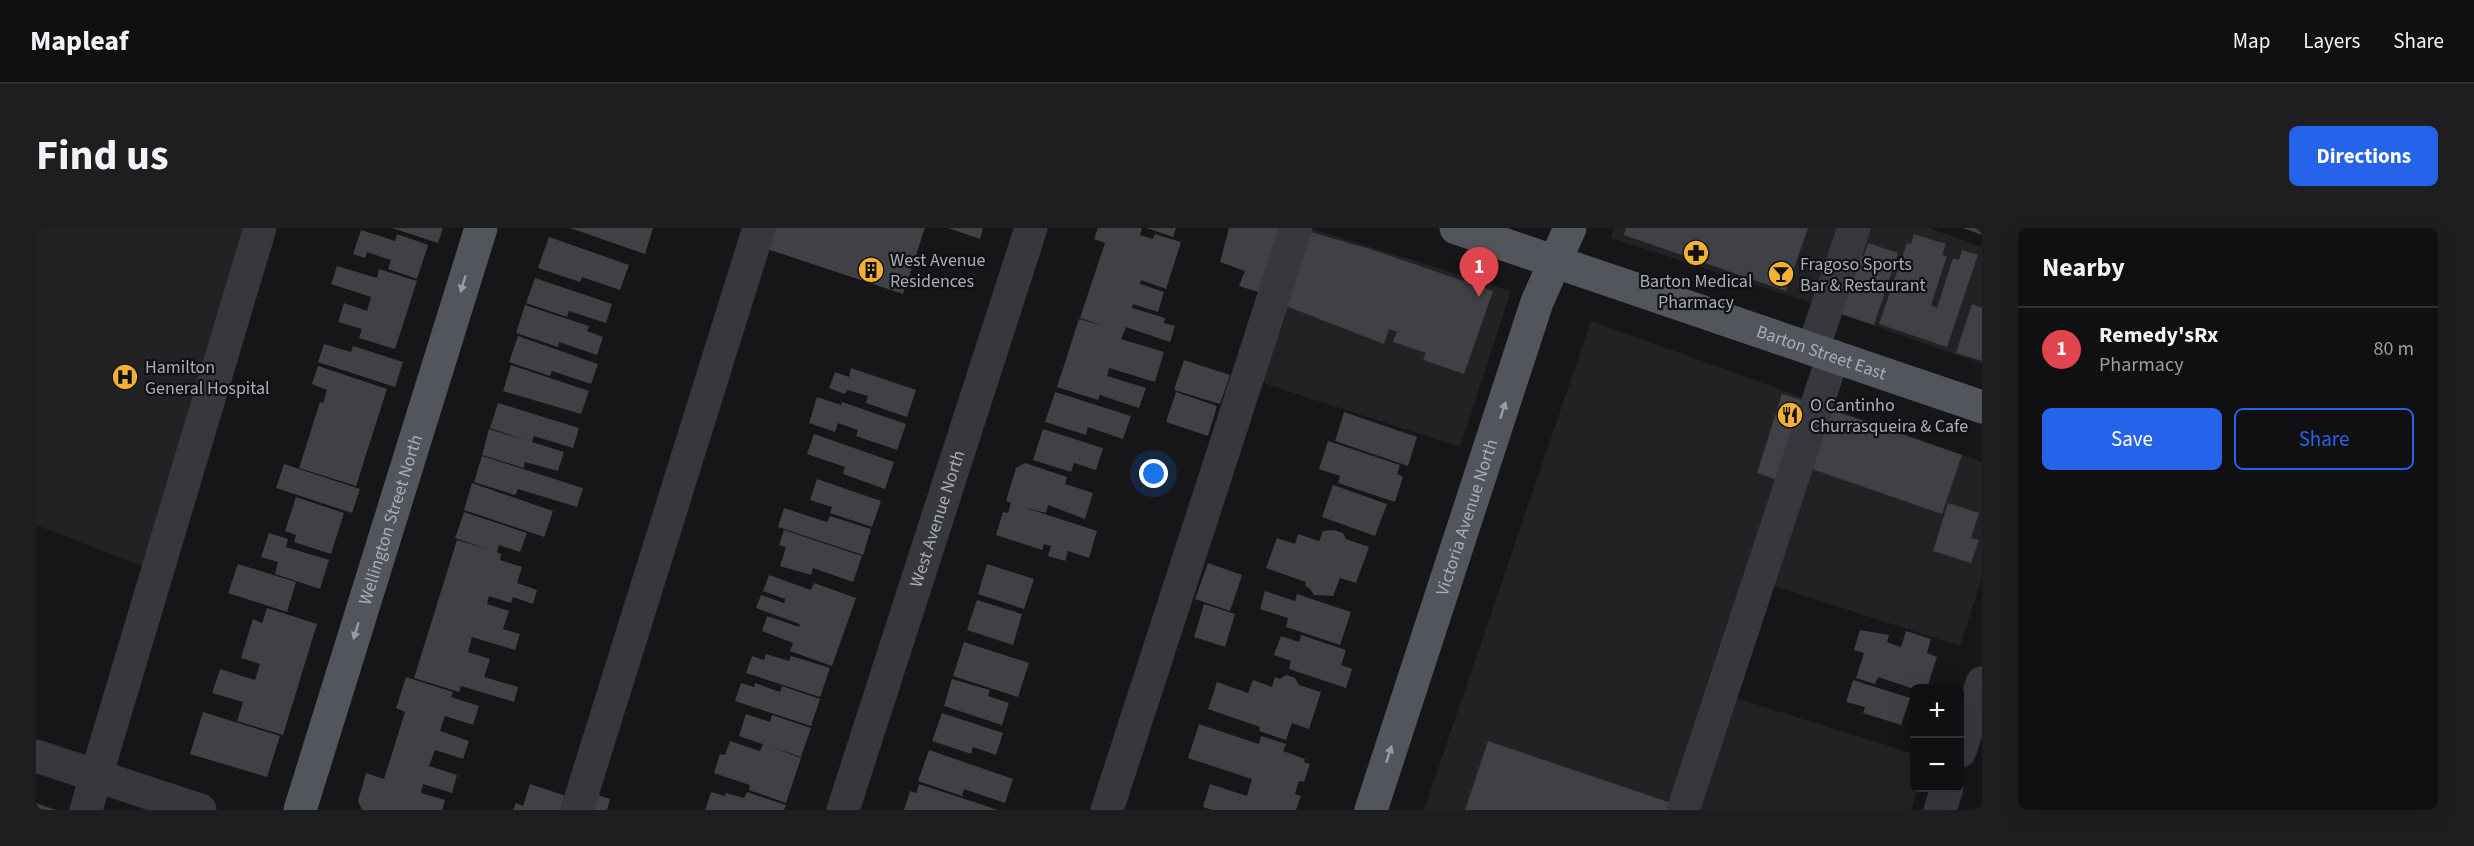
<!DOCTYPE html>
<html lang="en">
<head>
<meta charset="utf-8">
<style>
  :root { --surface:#101012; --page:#1e1e20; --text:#f1f3f6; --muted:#9c9d9f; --line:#303032; --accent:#2563eb }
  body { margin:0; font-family:"Source Sans 3",sans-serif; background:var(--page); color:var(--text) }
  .controls { position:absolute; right:18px; bottom:18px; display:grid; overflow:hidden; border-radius:9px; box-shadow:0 6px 24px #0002 }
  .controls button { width:54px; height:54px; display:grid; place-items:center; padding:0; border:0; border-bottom:2px solid var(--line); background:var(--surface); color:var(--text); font:30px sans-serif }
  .you { position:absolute; left:1118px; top:246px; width:21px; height:21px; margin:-15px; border:4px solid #fff; border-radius:50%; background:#1a73e8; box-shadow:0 0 0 9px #1a73e833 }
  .badge { display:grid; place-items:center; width:39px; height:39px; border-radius:50%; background:var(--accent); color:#fff; font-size:20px; font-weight:700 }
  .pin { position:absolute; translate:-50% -50px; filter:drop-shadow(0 2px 3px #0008) }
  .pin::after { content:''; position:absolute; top:32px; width:21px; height:18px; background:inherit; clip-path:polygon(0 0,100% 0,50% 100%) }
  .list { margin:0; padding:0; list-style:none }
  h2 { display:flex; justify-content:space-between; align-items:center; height:78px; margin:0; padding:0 24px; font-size:26px }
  h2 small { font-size:20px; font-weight:400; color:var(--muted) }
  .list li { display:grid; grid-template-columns:39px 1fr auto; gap:18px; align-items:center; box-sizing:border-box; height:84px; padding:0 24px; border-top:2px solid var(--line) }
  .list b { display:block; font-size:22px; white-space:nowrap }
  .list p { margin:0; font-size:20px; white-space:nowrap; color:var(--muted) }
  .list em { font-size:20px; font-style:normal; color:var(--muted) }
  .actions { display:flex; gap:12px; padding:18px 24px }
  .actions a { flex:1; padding:14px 0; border:2px solid var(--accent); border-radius:9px; text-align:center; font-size:21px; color:var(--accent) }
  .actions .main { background:var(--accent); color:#fff }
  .map { position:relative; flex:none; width:1946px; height:582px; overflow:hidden; border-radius:9px }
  header { display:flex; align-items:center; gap:36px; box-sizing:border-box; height:84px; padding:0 30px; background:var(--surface); border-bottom:2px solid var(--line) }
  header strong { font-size:28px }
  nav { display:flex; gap:33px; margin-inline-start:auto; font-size:21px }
  .intro { display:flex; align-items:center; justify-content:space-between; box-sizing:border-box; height:144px; padding:0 36px }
  h1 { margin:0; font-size:42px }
  .button { padding:15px 27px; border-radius:9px; background:var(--accent); color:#fff; font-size:21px; font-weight:700 }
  main { display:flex; gap:36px; padding:0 36px }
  aside { flex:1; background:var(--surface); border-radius:9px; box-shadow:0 6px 24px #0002 }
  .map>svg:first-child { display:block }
  .built { fill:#222225 }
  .building { fill:#404145 }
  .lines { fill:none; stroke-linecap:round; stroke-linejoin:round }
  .minor { stroke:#37383d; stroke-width:33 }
  .major { stroke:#53555c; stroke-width:33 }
  .oneway { fill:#979ba6 }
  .labels { text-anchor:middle; stroke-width:4.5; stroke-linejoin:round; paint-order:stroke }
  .poi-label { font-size:18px; fill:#a8adb8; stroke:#111113; text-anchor:start }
  .street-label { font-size:18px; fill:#a8adb8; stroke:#111113 }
</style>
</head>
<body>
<header>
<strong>Mapleaf</strong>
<nav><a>Map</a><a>Layers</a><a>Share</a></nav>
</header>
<div class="intro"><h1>Find us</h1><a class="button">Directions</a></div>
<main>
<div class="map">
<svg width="1946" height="582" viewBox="0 0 1946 582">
  <rect width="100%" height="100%" fill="#161618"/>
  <path class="built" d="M0 0H227L116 342 0 297Z
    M1274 0 1475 63 1424 219 1212 150Z
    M1578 0H1893L1946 19V136L1769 73 1575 10Z
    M1555 93 1946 234V350L1924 418 1723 353 1690 467 1878 526V560H1882L1875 582H1388Z"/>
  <path class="building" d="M356 0H407L402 15Z
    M534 0H617L609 26Z
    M728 0H889L867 66 722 18Z
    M912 0H947L944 11Z
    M1062 0H1106L1104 7 1117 11 1119 6 1145 14 1130 61 1105 52 1104 56 1128 64 1122 84 1097 76 1096 80 1129 90 1128 95 1139 98 1134 114 1090 99 1085 111 1128 124 1119 154 1073 140 1071 148 1110 160 1103 180 1064 167 1062 172 1021 159 1043 91 1068 98 1044 90 1069 15 1058 11Z
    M1111 0H1140L1137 9Z
    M1193 0H1251L1228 66 1203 58 1209 43 1184 34Z
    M1590 0H1772L1750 63 1588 7Z
    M1927 0H1946V7Z
    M325 2 359 13 361 6 392 17 381 51 352 41 355 32 331 24 329 30 317 26Z
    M1268 2 1334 21 1457 63 1428 146 1387 132 1390 125 1357 114 1361 104 1353 101 1348 116 1242 75Z
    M1878 6 1910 16 1906 27 1911 28 1895 77 1901 80 1917 30 1923 32 1926 22 1942 27 1911 119 1843 96 1871 15 1875 16Z
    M513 9 593 37 584 62 546 49 544 54 502 40Z
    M1832 15 1862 25 1838 97 1802 85 1821 26 1828 28Z
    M301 38 341 50 343 41 381 53 359 121 323 110 326 101 302 94 308 75 331 83 335 69 295 56Z
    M499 50 576 76 570 95 533 83 531 89 490 75Z
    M1936 76 1946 80V133L1920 125Z
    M489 77 553 98 551 103 567 109 561 127 523 114 522 119 480 105Z
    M482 108 562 136 555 156 516 143 514 148 473 134Z
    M288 116 315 124 317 118 367 134 359 159 282 134Z
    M1148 132 1194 147 1184 176 1138 162Z
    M475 137 553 163 545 186 467 163Z
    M282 138 351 161 320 258 263 240 284 174 287 175 291 162 276 156Z
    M815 140 880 162 871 189 830 175 832 168 811 162 809 166 793 160 799 144 813 149Z
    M1019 164 1095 188 1087 211 1052 199 1050 207 1009 194Z
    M1140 164 1181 178 1172 208 1130 194Z
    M1746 166 1776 175 1751 255 1721 245Z
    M781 169 805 177 806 174 870 196 861 222 820 208 822 202 802 195 799 204 773 195Z
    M462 175 543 200 537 220 498 208 496 214 528 224 522 243 489 234 488 240 446 227 453 201 491 213 454 200Z
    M1793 181 1926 227 1906 286 1773 240Z
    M1308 184 1381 209 1372 238 1299 213Z
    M1007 201 1067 220 1060 242 1038 235 1035 244 997 232Z
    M778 206 858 234 849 261 807 246 809 239 771 226Z
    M1292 213 1364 237 1361 246 1367 249 1359 274 1302 255 1304 248 1283 241Z
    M446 228 547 260 541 279 482 261 479 267 438 254Z
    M989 235 1031 249 1029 256 1057 265 1049 291 1012 277 1010 285 987 279 1061 303 1053 330 1032 323 1029 333 1012 328 1015 318 1008 316 1006 322 960 307 967 284 972 285 975 275 970 273 980 240Z
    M248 236 324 261 316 285 240 260Z
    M781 251 845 273 836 299 794 285 796 279 774 272Z
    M436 255 517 283 508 309 428 282Z
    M1297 257 1351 276 1339 308 1286 289Z
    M260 269 308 285 295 326 258 314 260 307 249 303Z
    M1912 275 1943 285 1935 310 1943 312 1935 335 1897 323Z
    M748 280 791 294 794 288 835 301 827 327 742 299Z
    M428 284 491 305 484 324 463 317 461 324 465 326 464 332 486 339 481 355 501 362 497 376 477 369 475 375 453 368 451 376 473 383 467 401 484 406 479 422 436 409 432 424 454 431 448 449 482 459 478 474 425 458 423 464 378 450 421 312 454 322 419 310Z
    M748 302 826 328 817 354 777 340 775 347 744 338 750 319 743 317Z
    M1298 302 1307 305 1310 311 1333 319 1320 355 1304 350 1297 368 1278 367 1274 361 1269 358 1270 354 1230 340 1241 310 1259 316 1262 306 1283 313 1287 303Z
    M233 305 252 311 250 319 293 332 284 361 239 346 242 334 225 329Z
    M1172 335 1206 347 1194 383 1159 371Z
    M202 336 260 354 251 384 192 365Z
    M951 336 998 351 988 381 942 366Z
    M733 347 775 362 778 355 820 370 796 438 754 423 757 415 726 403 731 388 763 399 764 396 720 380 725 367 748 375 749 371 727 363Z
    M1229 363 1259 373 1261 366 1315 384 1304 417 1250 399 1252 390 1224 381Z
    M941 372 986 386 977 417 931 402Z
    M1168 376 1199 386 1189 419 1158 409Z
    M231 380 281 396 247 507 201 493 207 474 176 465 184 441 219 452 224 436 205 430 217 391 226 395Z
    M1824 402 1853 407 1851 414 1865 419 1870 403 1895 411 1891 425 1901 429 1891 460 1878 461 1842 449 1839 456 1820 450 1828 425 1818 422Z
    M1265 407 1310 422 1305 437 1316 441 1310 460 1253 441 1255 433 1238 427 1245 408 1263 414Z
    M928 414 993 435 982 469 917 448Z
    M730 426 753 433 755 428 794 440 784 469 710 445 716 428 728 432Z
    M1250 447 1259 450 1263 457 1285 464 1273 501 1256 495 1250 512 1223 503 1224 499 1172 481 1181 454 1212 465 1217 452 1236 459 1239 449 1244 451Z
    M370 449 417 464 415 469 443 478 437 497 409 488 404 503 433 513 427 531 399 522 393 538 421 547 416 565 387 556 385 565 409 572 406 582H326L322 573 330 545 348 551 369 484 360 480Z
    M916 451 954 462 952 468 973 475 966 497 908 478Z
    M1817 452 1874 470 1865 497 1827 485 1829 479 1810 474Z
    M705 455 718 459 719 455 744 464 746 458 784 471 775 498 699 473Z
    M167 484 244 508 231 549 154 526Z
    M906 485 967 505 960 527 937 519 935 526 896 513Z
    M710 486 734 494 736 487 775 500 765 529 703 508Z
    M1163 496 1223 516 1225 508 1250 516 1247 523 1269 531 1268 534 1274 536 1268 554 1263 553 1259 566 1265 568 1260 582H1176L1167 579 1174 556 1211 568 1216 551 1152 530Z
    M694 513 724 523 727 516 765 530 750 575 713 562 714 557 678 545 684 526 689 527Z
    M1452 513 1644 578 1642 582H1429Z
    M893 522 977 551 969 575 928 561 926 568 882 553Z
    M494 556 530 568 526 582H477L480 575 487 578Z
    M883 556 962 582H868L874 563 880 565Z
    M675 564 689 568 690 565 708 570 711 564 750 577 748 582H669Z
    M555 565 574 571 571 582H550Z
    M0 575 20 582H0Z"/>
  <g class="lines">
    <g class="minor">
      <path d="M1777 121 1818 0"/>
      <path d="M1924 523 1946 455"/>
      <path d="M0 528 164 582"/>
      <path d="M50 582 224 0"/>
      <path d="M541 582 723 0"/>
      <path id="s1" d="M807 582 995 0"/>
      <path d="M1071 582 1260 0"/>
      <path d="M1647 582 1797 128"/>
      <path d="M1904 582 1911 560"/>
    </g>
    <g class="major">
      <path id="s2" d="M1420 0 1946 179"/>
      <path id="s3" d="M264 582 445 0"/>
      <path id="s4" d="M1335 582 1501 74 1534 0"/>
    </g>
  </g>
  <defs><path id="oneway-solid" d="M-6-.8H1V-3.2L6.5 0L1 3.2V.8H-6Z" transform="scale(1.5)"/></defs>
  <g class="oneway">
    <use href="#oneway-solid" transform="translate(427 56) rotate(107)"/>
    <use href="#oneway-solid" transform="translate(1467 182) rotate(-72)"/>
    <use href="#oneway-solid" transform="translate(320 403) rotate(107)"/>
    <use href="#oneway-solid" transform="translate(1353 526) rotate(-72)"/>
  </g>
  <defs>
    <g id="pharmacy-disc" transform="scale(1.35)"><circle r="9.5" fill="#f2b134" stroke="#111113"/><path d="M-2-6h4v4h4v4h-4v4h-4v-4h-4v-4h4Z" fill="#111"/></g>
    <g id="building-disc" transform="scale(1.35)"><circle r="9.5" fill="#f2b134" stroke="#111113"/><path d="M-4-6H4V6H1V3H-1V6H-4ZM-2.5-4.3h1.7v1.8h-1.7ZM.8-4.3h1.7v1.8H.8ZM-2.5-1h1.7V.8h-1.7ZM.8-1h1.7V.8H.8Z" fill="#111"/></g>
    <g id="bar-disc" transform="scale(1.35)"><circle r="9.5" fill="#f2b134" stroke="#111113"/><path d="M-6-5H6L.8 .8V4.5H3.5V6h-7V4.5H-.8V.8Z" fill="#111"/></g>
    <g id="hospital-disc" transform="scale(1.35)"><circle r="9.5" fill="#f2b134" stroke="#111113"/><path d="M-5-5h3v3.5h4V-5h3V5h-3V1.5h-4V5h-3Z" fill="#111"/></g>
    <g id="restaurant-disc" transform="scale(1.35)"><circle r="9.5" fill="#f2b134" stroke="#111113"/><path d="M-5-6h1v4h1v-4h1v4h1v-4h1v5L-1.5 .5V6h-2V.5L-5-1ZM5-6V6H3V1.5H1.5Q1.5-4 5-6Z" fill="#111"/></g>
  </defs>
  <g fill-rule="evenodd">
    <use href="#pharmacy-disc" x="1660" y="25"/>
    <use href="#building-disc" x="835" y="42"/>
    <use href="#bar-disc" x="1745" y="46"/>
    <use href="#hospital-disc" x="89" y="149"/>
    <use href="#restaurant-disc" x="1754" y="187"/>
  </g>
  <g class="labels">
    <g class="poi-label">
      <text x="854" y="38">West Avenue<tspan x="854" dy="21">Residences</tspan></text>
      <text x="1764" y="42">Fragoso Sports<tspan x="1764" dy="21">Bar &amp; Restaurant</tspan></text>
      <text x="1660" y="59" text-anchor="middle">Barton Medical<tspan x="1660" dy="21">Pharmacy</tspan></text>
      <text x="109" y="145">Hamilton<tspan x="109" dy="21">General Hospital</tspan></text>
      <text x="1774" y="183">O Cantinho<tspan x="1774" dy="21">Churrasqueira &amp; Cafe</tspan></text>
    </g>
    <g class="street-label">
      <text dy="6" stroke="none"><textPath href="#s2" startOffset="386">Barton Street East</textPath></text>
      <text dy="6" stroke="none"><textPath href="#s4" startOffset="308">Victoria Avenue North</textPath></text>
      <text dy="6" stroke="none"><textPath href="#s3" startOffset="304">Wellington Street North</textPath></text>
      <text dy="6" stroke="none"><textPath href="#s1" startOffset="306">West Avenue North</textPath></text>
    </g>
  </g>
</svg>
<div class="controls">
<button>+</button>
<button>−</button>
</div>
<div class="you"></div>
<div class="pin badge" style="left:1443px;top:69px;background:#e0444e">1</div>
</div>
<aside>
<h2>Nearby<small></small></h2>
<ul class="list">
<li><span class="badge" style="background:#e0444e">1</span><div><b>Remedy'sRx</b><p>Pharmacy</p></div><em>80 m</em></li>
</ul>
<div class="actions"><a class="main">Save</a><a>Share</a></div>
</aside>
</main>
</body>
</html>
